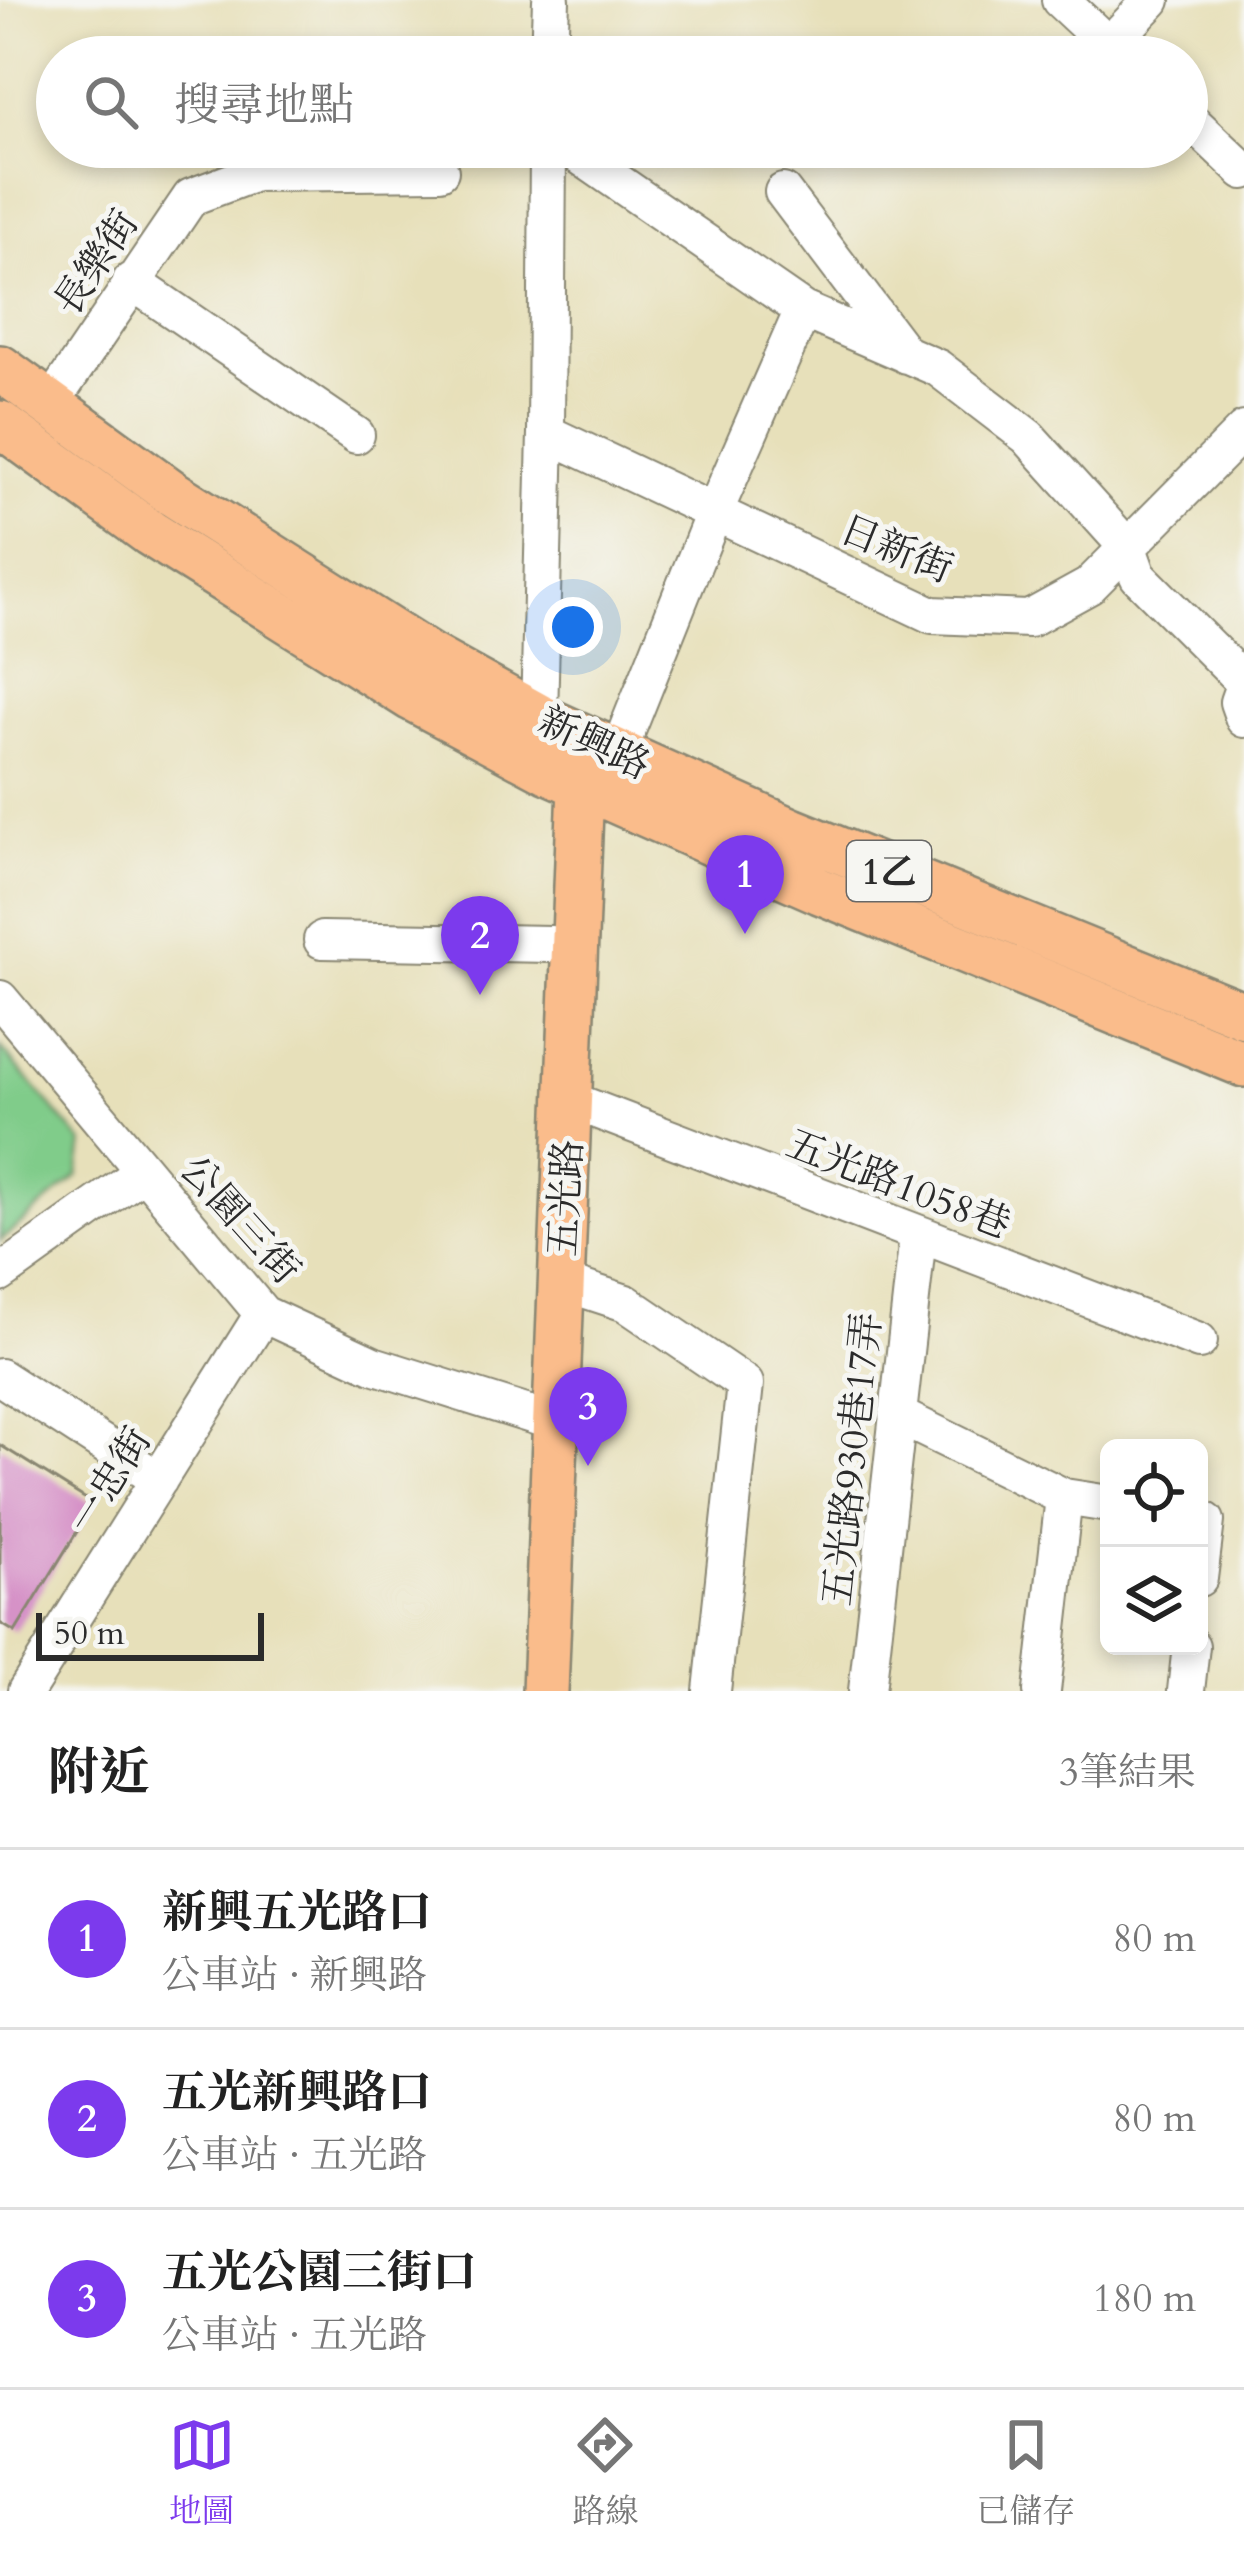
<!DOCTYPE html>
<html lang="zh-TW">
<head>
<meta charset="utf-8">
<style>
  :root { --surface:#fff; --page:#f2f2f2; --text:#222; --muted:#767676; --line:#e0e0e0; --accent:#7c3aed }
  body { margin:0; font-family:Cardo,"Noto Serif TC",serif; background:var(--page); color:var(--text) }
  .controls { position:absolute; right:36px; bottom:36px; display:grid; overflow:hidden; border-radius:18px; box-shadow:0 6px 18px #0003 }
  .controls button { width:108px; height:108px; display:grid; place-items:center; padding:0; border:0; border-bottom:3px solid var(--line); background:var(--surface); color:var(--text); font:60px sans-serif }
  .scale { position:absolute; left:36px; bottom:30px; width:228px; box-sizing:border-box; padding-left:12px; border:6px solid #2b2b2b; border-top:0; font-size:33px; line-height:42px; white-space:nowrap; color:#2b2b2b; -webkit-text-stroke:9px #f6f6f2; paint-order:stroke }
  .you { position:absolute; left:573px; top:627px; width:42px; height:42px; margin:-30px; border:9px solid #fff; border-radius:50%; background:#1a73e8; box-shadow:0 0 0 18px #1a73e833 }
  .badge { display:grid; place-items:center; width:78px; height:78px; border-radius:50%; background:var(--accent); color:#fff; font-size:39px; font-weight:700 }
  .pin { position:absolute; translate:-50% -99px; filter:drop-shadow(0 3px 6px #0008) }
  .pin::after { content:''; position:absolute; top:63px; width:42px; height:36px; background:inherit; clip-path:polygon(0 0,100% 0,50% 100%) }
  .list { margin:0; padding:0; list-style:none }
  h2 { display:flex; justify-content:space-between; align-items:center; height:156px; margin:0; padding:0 48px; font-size:51px }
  h2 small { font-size:39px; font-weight:400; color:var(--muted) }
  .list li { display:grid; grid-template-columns:78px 1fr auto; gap:36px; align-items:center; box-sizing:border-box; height:180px; padding:0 48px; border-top:3px solid var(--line) }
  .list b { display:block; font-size:45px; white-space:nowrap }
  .list p { margin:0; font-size:39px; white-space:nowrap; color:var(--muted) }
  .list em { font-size:39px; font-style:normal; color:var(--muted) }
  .icon { flex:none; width:66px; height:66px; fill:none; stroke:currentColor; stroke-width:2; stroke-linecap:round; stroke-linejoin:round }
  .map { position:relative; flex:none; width:1244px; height:1691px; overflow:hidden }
  .search { position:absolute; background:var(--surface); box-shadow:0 6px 18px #0003; left:36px; right:36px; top:36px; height:132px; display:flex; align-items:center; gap:30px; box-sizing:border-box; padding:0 42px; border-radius:66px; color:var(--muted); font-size:45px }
  .sheet { height:696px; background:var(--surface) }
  nav { display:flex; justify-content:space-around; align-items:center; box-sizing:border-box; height:168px; border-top:3px solid var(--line); background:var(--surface); font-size:33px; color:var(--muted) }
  nav a { display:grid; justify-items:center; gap:6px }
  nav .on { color:var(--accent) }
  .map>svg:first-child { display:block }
  .green { fill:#80cc8a; stroke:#567c5a; stroke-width:3 }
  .building { fill:#d692c7 }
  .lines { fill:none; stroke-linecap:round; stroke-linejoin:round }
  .minor-casing { stroke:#898672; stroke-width:40 }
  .major-casing { stroke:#898672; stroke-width:50 }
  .minor { stroke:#fff; stroke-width:36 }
  .major { stroke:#fabc8b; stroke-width:45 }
  .labels { text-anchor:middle; stroke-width:10; stroke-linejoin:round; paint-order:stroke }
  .shield { fill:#f6f6f2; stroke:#686867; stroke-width:3 }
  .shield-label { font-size:36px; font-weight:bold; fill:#2b2b2b }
  .street-label { font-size:39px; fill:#2b2b2b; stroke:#f6f6f2 }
</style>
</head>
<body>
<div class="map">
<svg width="1244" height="1691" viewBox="0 0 1244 1691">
  <rect width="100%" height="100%" fill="#f6f6f2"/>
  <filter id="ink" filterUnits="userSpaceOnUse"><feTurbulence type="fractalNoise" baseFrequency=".00833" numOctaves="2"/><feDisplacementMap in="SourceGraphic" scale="24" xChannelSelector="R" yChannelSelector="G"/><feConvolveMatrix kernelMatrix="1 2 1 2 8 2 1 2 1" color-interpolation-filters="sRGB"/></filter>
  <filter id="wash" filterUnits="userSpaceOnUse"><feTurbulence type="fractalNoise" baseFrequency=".004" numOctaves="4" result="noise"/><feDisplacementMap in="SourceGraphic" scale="48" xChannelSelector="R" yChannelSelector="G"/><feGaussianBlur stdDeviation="2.7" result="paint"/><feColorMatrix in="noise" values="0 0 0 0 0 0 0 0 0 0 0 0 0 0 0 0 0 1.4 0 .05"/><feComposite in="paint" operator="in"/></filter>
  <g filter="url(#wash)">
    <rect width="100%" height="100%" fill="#e7e0ba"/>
    <path class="green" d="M0 1047 83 1143 78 1176 0 1241Z"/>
    <g id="blocks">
      <path class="building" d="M0 1445 94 1504 15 1632 0 1623Z"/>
    </g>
  </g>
  <g filter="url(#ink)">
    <use href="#blocks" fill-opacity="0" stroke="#898672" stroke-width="3"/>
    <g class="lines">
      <g class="minor-casing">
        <path id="minor" d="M1060 0 1121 57
          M1108 46 1152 0
          M549 57 551 0
          M1187 117 1244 171
          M567 147 803 310 938 368 1028 437 1128 548 1138 576 1244 682
          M783 192 906 355
          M131 281 356 435
          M49 406 191 197 255 173 440 171
          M546 433 932 615 1029 619 1089 586 1244 430
          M1244 685 1238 702 1244 719
          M539 717 546 433 548 147
          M618 753 714 513 803 310
          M322 940 551 944
          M0 999 263 1314 373 1365 554 1422
          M570 1100 1199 1341
          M0 1274 143 1172
          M559 1281 626 1303 745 1384 712 1691
          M0 1377 159 1480
          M897 1415 1064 1497 1042 1691
          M1064 1497 1109 1504
          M1199 1520 1206 1521 1199 1578
          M26 1691 263 1314
          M867 1691 918 1236
          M1186 1691 1191 1646"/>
      </g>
      <g class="major-casing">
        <path id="major" d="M0 368 172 493 429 656 539 717 792 831 1244 1015
          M0 424 150 533 412 698 549 771 820 891 1244 1064
          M545 1691 581 786 567 763"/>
      </g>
      <use href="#minor" class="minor"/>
      <use href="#major" class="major"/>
    </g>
  </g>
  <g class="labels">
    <rect class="shield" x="847" y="841" width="84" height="60" rx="9"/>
    <g class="shield-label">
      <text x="889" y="884">1乙</text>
    </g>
    <g class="street-label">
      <text transform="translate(95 262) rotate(-56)" y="14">長樂街</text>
      <text transform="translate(897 548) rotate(22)" y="14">日新街</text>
      <text transform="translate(595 742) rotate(25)" y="14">新興路</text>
      <text transform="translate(899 1183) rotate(21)" y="14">五光路1058巷</text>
      <text transform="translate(564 1198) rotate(-87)" y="14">五光路</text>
      <text transform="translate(241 1219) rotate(48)" y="14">公園三街</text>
      <text transform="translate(851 1459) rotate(-84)" y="14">五光路930巷17弄</text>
      <text transform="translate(109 1480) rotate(-58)" y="14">一忠街</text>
    </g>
  </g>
</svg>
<div class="controls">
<button><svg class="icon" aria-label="locate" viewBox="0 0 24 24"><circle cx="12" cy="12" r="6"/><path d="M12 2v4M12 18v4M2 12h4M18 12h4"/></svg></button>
<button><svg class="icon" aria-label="layers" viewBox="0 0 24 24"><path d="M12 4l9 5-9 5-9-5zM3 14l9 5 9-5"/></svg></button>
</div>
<div class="scale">50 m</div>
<div class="you"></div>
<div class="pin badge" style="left:745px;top:934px">1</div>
<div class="pin badge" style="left:480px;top:995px">2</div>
<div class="pin badge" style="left:588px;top:1466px">3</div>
<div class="search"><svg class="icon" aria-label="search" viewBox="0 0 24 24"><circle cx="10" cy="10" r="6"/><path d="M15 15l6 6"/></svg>搜尋地點</div>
</div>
<section class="sheet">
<h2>附近<small>3筆結果</small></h2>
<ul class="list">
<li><span class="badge">1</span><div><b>新興五光路口</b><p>公車站 · 新興路</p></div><em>80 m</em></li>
<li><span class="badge">2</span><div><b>五光新興路口</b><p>公車站 · 五光路</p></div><em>80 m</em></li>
<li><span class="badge">3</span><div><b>五光公園三街口</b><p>公車站 · 五光路</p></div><em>180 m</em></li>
</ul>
</section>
<nav>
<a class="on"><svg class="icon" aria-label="map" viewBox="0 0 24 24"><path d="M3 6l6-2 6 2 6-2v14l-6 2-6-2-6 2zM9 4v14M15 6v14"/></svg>地圖</a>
<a><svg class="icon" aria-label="directions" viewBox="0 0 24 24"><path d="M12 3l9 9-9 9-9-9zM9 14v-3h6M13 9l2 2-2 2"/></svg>路線</a>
<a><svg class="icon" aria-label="saved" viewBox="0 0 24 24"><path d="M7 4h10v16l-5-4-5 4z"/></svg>已儲存</a>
</nav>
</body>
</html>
